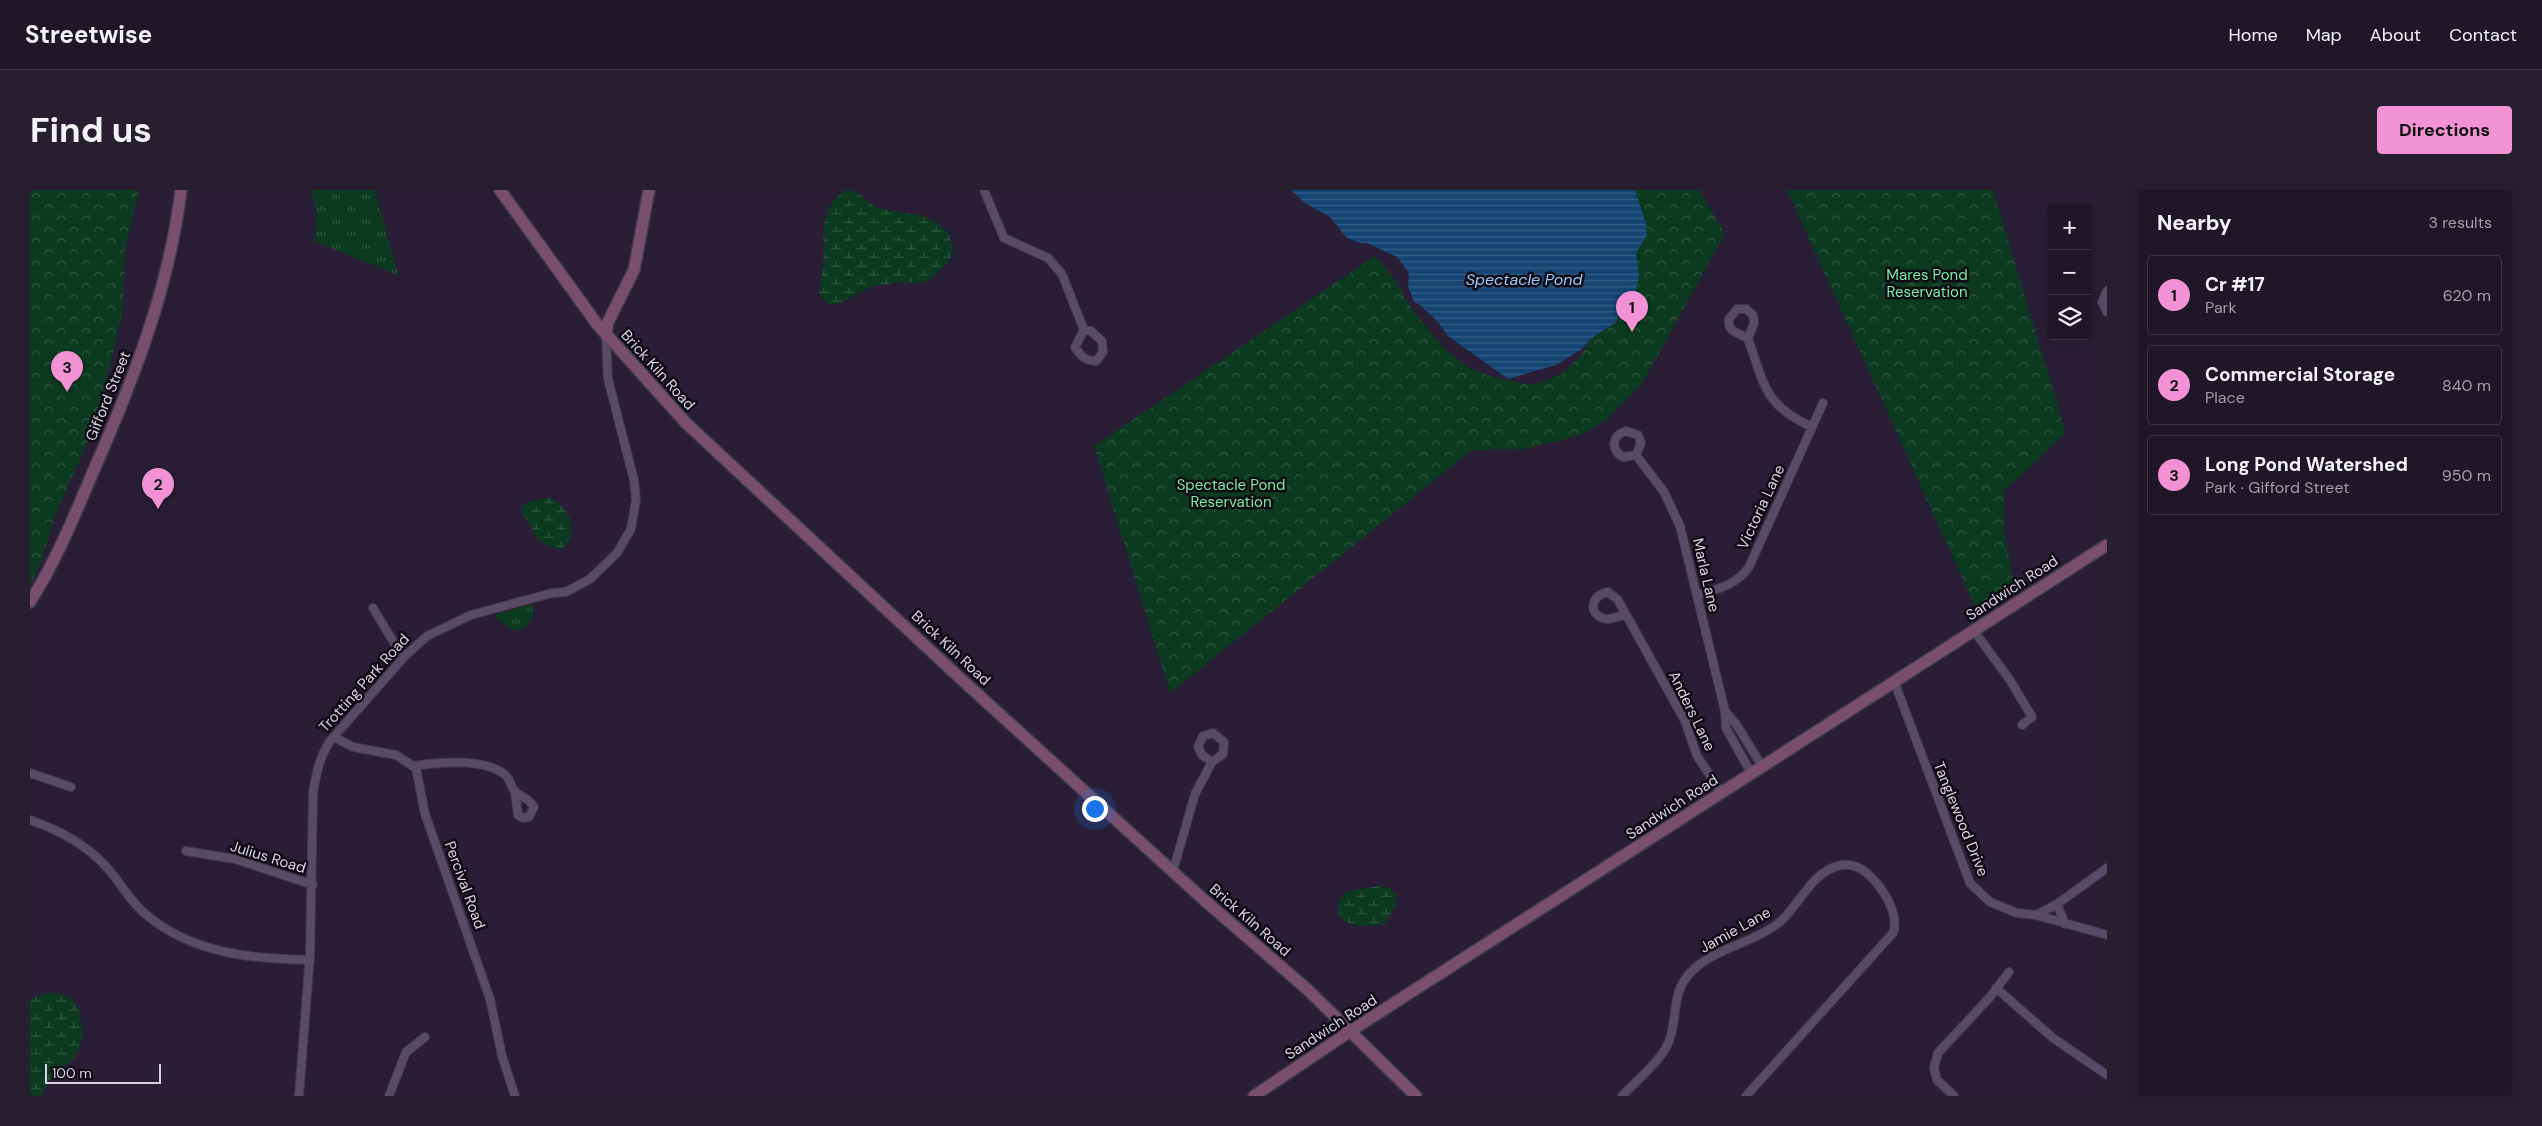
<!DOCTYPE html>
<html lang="en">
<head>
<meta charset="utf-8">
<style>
  :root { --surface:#1f1628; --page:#271f30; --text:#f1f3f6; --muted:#a19fa8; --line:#3c3545; --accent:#f391d5 }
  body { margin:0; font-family:"DM Sans",sans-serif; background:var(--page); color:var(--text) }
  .controls { position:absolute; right:15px; top:15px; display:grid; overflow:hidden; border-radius:5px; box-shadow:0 2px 12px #0003 }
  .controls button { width:45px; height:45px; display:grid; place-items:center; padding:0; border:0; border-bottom:1px solid var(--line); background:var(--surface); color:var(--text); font:25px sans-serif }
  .scale { position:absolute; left:15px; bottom:12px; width:116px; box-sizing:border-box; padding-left:5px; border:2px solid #d9d3e2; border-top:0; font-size:14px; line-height:18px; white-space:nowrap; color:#d9d3e2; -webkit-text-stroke:4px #0f0b15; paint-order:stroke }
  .you { position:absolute; left:1064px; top:618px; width:18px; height:18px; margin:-12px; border:4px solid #fff; border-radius:50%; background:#1a73e8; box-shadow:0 0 0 8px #1a73e833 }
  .badge { display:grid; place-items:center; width:32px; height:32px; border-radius:50%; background:var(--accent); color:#111; font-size:16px; font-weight:700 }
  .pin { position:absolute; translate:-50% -41px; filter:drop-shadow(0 1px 2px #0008) }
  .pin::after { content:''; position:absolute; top:26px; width:18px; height:15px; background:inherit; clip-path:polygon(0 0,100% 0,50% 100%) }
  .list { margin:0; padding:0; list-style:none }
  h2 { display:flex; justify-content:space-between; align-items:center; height:65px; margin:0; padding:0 20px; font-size:21px }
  h2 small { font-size:16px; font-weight:400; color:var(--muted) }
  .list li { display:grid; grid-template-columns:32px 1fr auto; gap:15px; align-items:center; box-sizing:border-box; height:80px; margin:0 10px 10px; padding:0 10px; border:1px solid var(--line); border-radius:5px }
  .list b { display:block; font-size:19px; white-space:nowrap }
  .list p { margin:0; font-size:16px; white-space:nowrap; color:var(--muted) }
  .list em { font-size:16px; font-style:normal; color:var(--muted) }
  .icon { flex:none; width:28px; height:28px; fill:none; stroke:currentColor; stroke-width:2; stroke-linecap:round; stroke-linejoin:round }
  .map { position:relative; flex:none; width:2077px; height:906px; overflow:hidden; border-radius:5px }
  header { display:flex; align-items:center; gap:30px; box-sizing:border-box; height:70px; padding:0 25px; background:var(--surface); border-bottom:1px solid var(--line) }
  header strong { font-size:24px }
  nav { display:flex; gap:28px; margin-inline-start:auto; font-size:18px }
  .intro { display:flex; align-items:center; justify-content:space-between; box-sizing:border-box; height:120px; padding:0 30px }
  h1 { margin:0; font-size:35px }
  .button { padding:12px 22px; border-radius:5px; background:var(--accent); color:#111; font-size:18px; font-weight:700 }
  main { display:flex; gap:30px; padding:0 30px }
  aside { flex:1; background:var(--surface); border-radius:5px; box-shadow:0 2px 12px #0003 }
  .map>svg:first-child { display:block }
  .grass { fill:url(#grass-tufts) }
  .wetland { fill:url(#wetland-marsh) }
  .park { fill:url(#park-crowns) }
  .water { fill:url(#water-rules) }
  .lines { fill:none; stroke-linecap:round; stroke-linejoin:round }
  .street-casing { stroke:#42384c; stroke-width:10 }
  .secondary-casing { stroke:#42384c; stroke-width:14 }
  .street { stroke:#574b65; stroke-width:8 }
  .secondary { stroke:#784f6c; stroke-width:11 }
  .labels { text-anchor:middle; stroke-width:5; stroke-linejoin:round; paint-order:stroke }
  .park-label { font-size:15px; fill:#79eda5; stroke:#0f0b15 }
  .street-label { font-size:15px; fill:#d9d3e2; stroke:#0f0b15 }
  .water-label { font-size:16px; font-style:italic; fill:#99c9fc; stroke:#0f0b15 }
</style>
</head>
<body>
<header>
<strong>Streetwise</strong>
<nav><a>Home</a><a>Map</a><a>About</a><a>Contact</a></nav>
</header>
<div class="intro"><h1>Find us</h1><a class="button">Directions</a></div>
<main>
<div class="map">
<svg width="2077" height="906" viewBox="0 0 2077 906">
  <defs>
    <pattern id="grass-tufts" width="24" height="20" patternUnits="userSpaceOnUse" patternTransform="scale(1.25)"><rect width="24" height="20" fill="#0c3a20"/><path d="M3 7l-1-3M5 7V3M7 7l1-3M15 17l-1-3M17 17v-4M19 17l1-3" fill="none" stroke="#2f5640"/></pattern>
    <pattern id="wetland-marsh" width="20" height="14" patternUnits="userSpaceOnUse" patternTransform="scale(1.25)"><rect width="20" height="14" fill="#0c3a20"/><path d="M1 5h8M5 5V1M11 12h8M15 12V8" fill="none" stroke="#2f5640"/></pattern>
    <pattern id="park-crowns" width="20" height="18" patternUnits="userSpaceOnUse" patternTransform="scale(1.25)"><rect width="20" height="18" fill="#0c3a20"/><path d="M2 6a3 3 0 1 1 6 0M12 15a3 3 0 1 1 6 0" fill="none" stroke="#2f5640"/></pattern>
    <pattern id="water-rules" width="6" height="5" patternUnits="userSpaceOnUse" patternTransform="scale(1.25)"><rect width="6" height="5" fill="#144573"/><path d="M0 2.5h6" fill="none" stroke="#365f87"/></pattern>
  </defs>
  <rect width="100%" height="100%" fill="#291e35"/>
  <path class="grass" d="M281 0H345L368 85 284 51 287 23Z
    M499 415 503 417 504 424 497 436 492 440 480 439 465 426 467 424Z"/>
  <path class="wetland" d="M816 0 827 2 847 18 892 26 905 31 918 42 924 60 918 73 898 91 879 93 870 92 843 96 808 114H798L789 103C789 95 792 87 793 79 796 49 786 19 816 0Z
    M517 308C535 307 556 349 528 360L509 351 490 319 496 313Z
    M1349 696 1360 698 1366 705 1365 716 1355 734C1333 740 1290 734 1315 702Z
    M18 803 31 804 43 810 49 820 53 842 52 850 45 867 20 889 11 906H0V809Z"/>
  <path class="park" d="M0 0H109L95 61 93 120 66 233 24 328 12 369 0 397Z
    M1571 0H1669L1695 43 1612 194 1576 230 1551 245 1495 259 1442 260 1140 503 1064 256 1345 66 1363 87 1384 122 1414 158 1439 178 1466 188 1503 195 1532 184 1552 164 1575 121Z
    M1757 0H1963L2036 243 1974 301 1975 348 1986 403 1948 423Z"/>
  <path class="water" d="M1261 0H1605L1616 34 1617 45 1606 63 1609 85 1605 105 1596 113 1586 132 1560 149 1552 159 1526 175 1478 189 1418 146 1408 132 1390 115 1384 112 1378 96 1379 83 1367 67 1337 53H1330L1317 48 1300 27 1275 13Z"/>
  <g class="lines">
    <g class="street-casing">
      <path id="street" d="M954 0 974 48 1018 68 1032 84 1054 140
        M2077 101 2072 112 2077 122
        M1054 140 1061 141 1072 151 1073 162 1066 171C1055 171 1051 166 1045 157Z
        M1718 149C1709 142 1697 143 1699 129L1707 119H1716L1723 125 1724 133 1718 149C1735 196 1734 215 1782 237
        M1606 265 1593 267C1580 260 1582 245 1596 241L1608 245 1611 253 1606 265 1634 302 1650 336 1695 521 1696 538 1721 583
        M1668 405C1688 399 1706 395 1719 377L1793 213
        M343 418 366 456 375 466
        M1596 424C1584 428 1572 434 1564 421 1561 411 1568 404 1578 402L1588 410 1655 531 1667 566 1692 603
        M1944 441 1980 490 2002 527 1992 535
        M1864 491 1940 693 1960 712 1987 723 2006 725 2077 745
        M1695 521 1706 534 1732 576
        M304 547 323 557 366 565 386 578 395 624 460 809 472 866 485 906
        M383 576C407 572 454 568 474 584 480 588 480 595 484 600 490 607 499 608 504 617L499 627 493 628 488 625 485 601
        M0 583 41 597
        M0 630C31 641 58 655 80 681 93 697 103 715 119 727 165 764 224 769 280 770
        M156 661 205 669 283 695
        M1143 681 1165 604 1182 572 1193 564 1194 552 1183 543 1173 546 1168 557 1172 565 1182 572
        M2006 725 2027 714
        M2035 734 2027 714 2077 678
        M1966 798 2023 848 2077 885
        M269 906 280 764 283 604C286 584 289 568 300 551L375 466 397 446 441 425 522 403 536 402 560 389 587 363 601 339 606 310 604 290 578 189 576 145
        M359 906 376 862 395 847
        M1592 906C1605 892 1633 869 1639 851 1648 828 1641 803 1660 783 1684 757 1725 754 1752 730 1771 712 1783 680 1812 675 1830 672 1843 688 1852 700 1860 712 1868 729 1863 743L1716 906
        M1924 906 1907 890 1904 878 1908 863 1960 807 1979 782"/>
    </g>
    <g class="secondary-casing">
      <path id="secondary" d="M470 0 567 134 656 233 931 489 1173 709 1278 800 1386 906
        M576 145 578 132 604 80 619 0
        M0 412C26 371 44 327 63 282 103 191 139 99 151 0
        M1224 906 1319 842 2077 355"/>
    </g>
    <use href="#street" class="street"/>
    <use href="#secondary" class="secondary"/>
  </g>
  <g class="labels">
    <g class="park-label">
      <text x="1897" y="90">Mares Pond<tspan x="1897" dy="17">Reservation</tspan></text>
      <text x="1201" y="300">Spectacle Pond<tspan x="1201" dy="17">Reservation</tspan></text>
    </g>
    <g class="street-label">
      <text transform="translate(628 180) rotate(48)" y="5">Brick Kiln Road</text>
      <text transform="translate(78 206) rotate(-68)" y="5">Gifford Street</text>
      <text transform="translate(1731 317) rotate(-65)" y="5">Victoria Lane</text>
      <text transform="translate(1676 385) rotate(77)" y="5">Marla Lane</text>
      <text transform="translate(1982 398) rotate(-33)" y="5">Sandwich Road</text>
      <text transform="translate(921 458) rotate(43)" y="5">Brick Kiln Road</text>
      <text transform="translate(334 493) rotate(-48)" y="5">Trotting Park Road</text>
      <text transform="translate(1662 521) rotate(64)" y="5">Anders Lane</text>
      <text transform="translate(1642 617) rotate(-33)" y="5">Sandwich Road</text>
      <text transform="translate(1931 629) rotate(68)" y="5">Tanglewood Drive</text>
      <text transform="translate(238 667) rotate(17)" y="5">Julius Road</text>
      <text transform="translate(435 695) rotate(70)" y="5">Percival Road</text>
      <text transform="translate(1220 730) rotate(41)" y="5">Brick Kiln Road</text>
      <text transform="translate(1705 740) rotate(-29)" y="5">Jamie Lane</text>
      <text transform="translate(1301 837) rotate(-33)" y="5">Sandwich Road</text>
    </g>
    <g class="water-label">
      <text x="1494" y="95">Spectacle Pond</text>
    </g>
  </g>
</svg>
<div class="controls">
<button>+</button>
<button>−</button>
<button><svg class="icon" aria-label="layers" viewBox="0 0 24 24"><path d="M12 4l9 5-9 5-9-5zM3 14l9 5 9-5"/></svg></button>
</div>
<div class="scale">100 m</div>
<div class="you"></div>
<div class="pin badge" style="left:1602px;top:142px">1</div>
<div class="pin badge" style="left:128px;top:319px">2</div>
<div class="pin badge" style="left:37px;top:202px">3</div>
</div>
<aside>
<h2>Nearby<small>3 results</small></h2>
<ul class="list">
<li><span class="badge">1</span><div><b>Cr #17</b><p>Park</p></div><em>620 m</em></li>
<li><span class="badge">2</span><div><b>Commercial Storage</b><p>Place</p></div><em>840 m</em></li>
<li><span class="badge">3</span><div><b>Long Pond Watershed</b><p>Park · Gifford Street</p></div><em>950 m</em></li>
</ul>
</aside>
</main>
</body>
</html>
